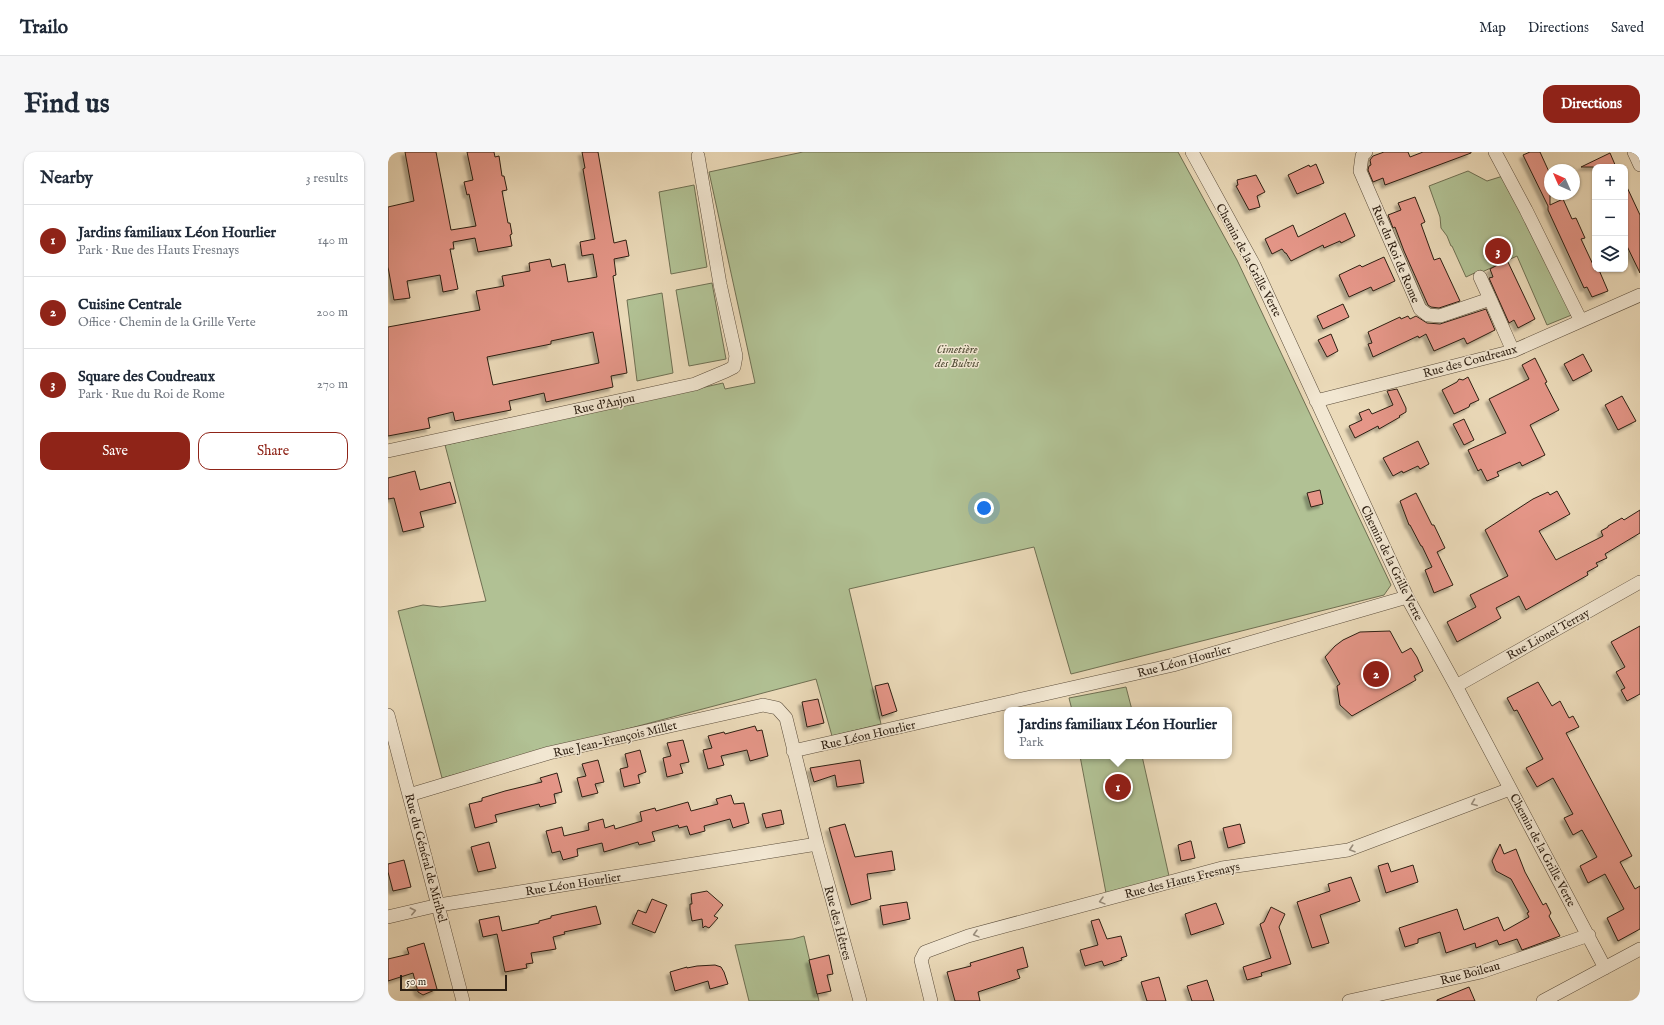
<!DOCTYPE html>
<html lang="en">
<head>
<meta charset="utf-8">
<style>
  :root { --surface:#fff; --page:#f6f6f7; --text:#1f2937; --muted:#747a83; --line:#e0e1e3; --accent:#8f2418 }
  body { margin:0; font-family:"IM FELL English",serif; background:var(--page); color:var(--text) }
  .controls { position:absolute; right:12px; top:12px; display:grid; overflow:hidden; border-radius:8px; box-shadow:0 1px 3px #0004 }
  .controls button { width:36px; height:36px; display:grid; place-items:center; padding:0; border:0; border-bottom:1px solid var(--line); background:var(--surface); color:var(--text); font:20px sans-serif }
  .compass { position:absolute; left:1156px; top:12px; width:36px; height:36px; border-radius:50%; background:var(--surface); box-shadow:0 1px 3px #0004; rotate:315deg }
  .scale { position:absolute; left:12px; bottom:10px; width:107px; box-sizing:border-box; padding-left:4px; border:2px solid #2d1f12; border-top:0; font-size:11px; line-height:14px; white-space:nowrap; color:#2d1f12; -webkit-text-stroke:3px #f2e7d2; paint-order:stroke }
  .you { position:absolute; left:596px; top:356px; width:14px; height:14px; margin:-10px; border:3px solid #fff; border-radius:50%; background:#1a73e8; box-shadow:0 0 0 6px #1a73e833 }
  .badge { display:grid; place-items:center; width:26px; height:26px; border-radius:50%; background:var(--accent); color:#fff; font-size:13px; font-weight:700 }
  .pin { position:absolute; translate:-50% -50%; border:2px solid #fff; box-shadow:0 1px 4px #0006 }
  .popup { position:absolute; left:616px; top:555px; width:228px; height:52px; box-sizing:border-box; display:grid; place-content:center; border-radius:8px; background:var(--surface); filter:drop-shadow(0 1px 3px #0005); font-size:13px; white-space:nowrap; color:var(--muted) }
  .popup b { font-size:15px; color:var(--text) }
  .popup::after { content:''; position:absolute; left:50%; top:100%; margin-left:-8px; border:8px solid transparent; border-top-color:var(--surface) }
  .list { margin:0; padding:0; list-style:none }
  h2 { display:flex; justify-content:space-between; align-items:center; height:52px; margin:0; padding:0 16px; font-size:17px }
  h2 small { font-size:13px; font-weight:400; color:var(--muted) }
  .list li { display:grid; grid-template-columns:26px 1fr auto; gap:12px; align-items:center; box-sizing:border-box; height:72px; padding:0 16px; border-top:1px solid var(--line) }
  .list b { display:block; font-size:15px; white-space:nowrap }
  .list p { margin:0; font-size:13px; white-space:nowrap; color:var(--muted) }
  .list em { font-size:13px; font-style:normal; color:var(--muted) }
  .actions { display:flex; gap:8px; padding:12px 16px }
  .actions a { flex:1; padding:9px 0; border:1px solid var(--accent); border-radius:12px; text-align:center; font-size:14px; color:var(--accent) }
  .actions .main { background:var(--accent); color:#fff }
  .icon { flex:none; width:22px; height:22px; fill:none; stroke:currentColor; stroke-width:2; stroke-linecap:round; stroke-linejoin:round }
  .map { position:relative; flex:none; width:1252px; height:849px; overflow:hidden; border-radius:12px }
  header { display:flex; align-items:center; gap:24px; box-sizing:border-box; height:56px; padding:0 20px; background:var(--surface); border-bottom:1px solid var(--line) }
  header strong { font-size:19px }
  nav { display:flex; gap:22px; margin-inline-start:auto; font-size:14px }
  .intro { display:flex; align-items:center; justify-content:space-between; box-sizing:border-box; height:96px; padding:0 24px }
  h1 { margin:0; font-size:28px }
  .button { padding:10px 18px; border-radius:12px; background:var(--accent); color:#fff; font-size:14px; font-weight:700 }
  main { display:flex; gap:24px; padding:0 24px }
  aside { flex:1; background:var(--surface); border-radius:12px; box-shadow:0 1px 3px #0004 }
  .map>svg:first-child { display:block }
  .green { fill:#b1c194; stroke:#6f7053 }
  .building { fill:#e59688; stroke:#2d1f12; fill-rule:evenodd; filter:url(#shadow) }
  .lines { fill:none; stroke-linecap:round; stroke-linejoin:round }
  .minor-casing { stroke:#5c4e3c; stroke-width:14 }
  .minor { stroke:#f2e7d2; stroke-width:13 }
  .oneway { stroke:#998d7c }
  .labels { text-anchor:middle; stroke-width:3; stroke-linejoin:round; paint-order:stroke }
  .street-label { font-size:12px; fill:#2d1f12; stroke:#f2e7d2 }
  .park-label { font-size:12px; font-style:italic; fill:#555039; stroke:#f2e7d2 }
</style>
</head>
<body>
<header>
<strong>Trailo</strong>
<nav><a>Map</a><a>Directions</a><a>Saved</a></nav>
</header>
<div class="intro"><h1>Find us</h1><a class="button">Directions</a></div>
<main>
<aside>
<h2>Nearby<small>3 results</small></h2>
<ul class="list">
<li><span class="badge">1</span><div><b>Jardins familiaux Léon Hourlier</b><p>Park · Rue des Hauts Fresnays</p></div><em>140 m</em></li>
<li><span class="badge">2</span><div><b>Cuisine Centrale</b><p>Office · Chemin de la Grille Verte</p></div><em>200 m</em></li>
<li><span class="badge">3</span><div><b>Square des Coudreaux</b><p>Park · Rue du Roi de Rome</p></div><em>270 m</em></li>
</ul>
<div class="actions"><a class="main">Save</a><a>Share</a></div>
</aside>
<div class="map">
<svg width="1252" height="849" viewBox="0 0 1252 849">
  <defs>
    <filter id="shadow"><feDropShadow dx="-3.5" dy="3.5" stdDeviation="1" flood-color="#0004"/></filter>
  </defs>
  <rect width="100%" height="100%" fill="#ebdab9"/>
  <filter id="stains"><feTurbulence type="fractalNoise" baseFrequency=".005" numOctaves="4"/><feColorMatrix values="0 0 0 0 .2 0 0 0 0 .09 0 0 0 0 .02 0 0 0 .5 -.17"/></filter>
  <radialGradient id="worn" r=".72"><stop offset=".6" stop-color="#630" stop-opacity="0"/><stop offset="1" stop-color="#630" stop-opacity=".3"/></radialGradient>
  <path class="green" d="M415 0H790L849 108 1003 433 996 443 683 522 646 395 461 437 493 572 444 584 428 527 54 626 10 459 35 453 52 455 98 449 57 293 335 231 337 237 367 231 321 20Z
    M1080 19 1099 29 1115 24 1186 162 1159 173 1129 104 1094 120 1093 118 1078 125 1064 94H1063L1059 84 1053 76 1052 65 1041 34Z
    M306 33 319 115 283 122 271 40Z
    M324 131 338 207 301 214 288 138Z
    M274 141 285 221 249 229 239 148Z
    M738 535 744 558H684L681 546Z
    M692 604H754L781 724 718 741Z
    M416 784 431 849H361L347 793 405 787Z"/>
  <path class="building" d="M17 0H48L63 78 88 74 81 42 79 43 76 30 85 28 79 0H106L107 5 111 4 114 24H116L119 38 114 39 120 71H122L124 82 122 83 124 94 90 100 87 86 65 90 66 97H62L70 137 55 140 52 123 19 129 22 146 6 148 0 115V55L26 49Z
    M194 0H210L226 91 238 88 241 104 226 107 228 123 225 124 239 221 223 224 225 235 158 250 156 241 121 249 123 258 67 269 65 260 40 266 42 276 0 284V175L92 158 88 139 116 134 114 124 142 119 141 111 162 107 164 115 177 112 180 130 209 125 205 102 194 104 192 90 207 87 195 17 197 16ZM205 180 211 211 105 233 99 205 163 192V189Z
    M996 0H1020L1022 5 1035 0H1083V1L997 33 995 26 985 30 980 18 981 14 983 13 982 8 985 4Z
    M1142 0H1152L1162 22V53L1175 47 1184 67 1188 66 1197 86 1193 87 1208 119 1211 118 1220 139 1204 145 1199 135 1196 136 1160 58V54L1135 3Z
    M1222 1 1228 15H1193Z
    M928 12 936 31 909 42 900 23 921 13 922 15Z
    M868 23 877 40 869 44 872 55 861 58 848 34 850 33 849 28Z
    M1237 31 1252 63V121L1237 90Z
    M1027 45 1037 70 1033 72 1046 108 1052 106 1072 149 1051 156 1043 155 1040 153 1016 99 1007 75 1005 76 1000 63 1013 58 1010 51Z
    M957 61 967 84 953 91 952 89 936 96 935 93 903 109 898 101H897L894 97 884 102 877 87 905 73 910 85Z
    M996 105 1007 129 985 139 983 135 961 145 951 123 972 113 974 115Z
    M1119 108 1147 167 1130 176 1126 168 1121 171 1101 126 1105 125 1102 117Z
    M955 152 961 165 935 177 929 164Z
    M1098 157 1107 178 1079 192 1076 186 1046 199 1038 182 1031 186 1030 184 985 205 980 192 984 191 980 180 1012 165 1013 167 1020 164 1022 167 1028 164 1039 171 1052 172Z
    M943 182 950 199 939 205 930 188Z
    M1195 202 1204 219 1185 229 1176 212Z
    M1147 206 1159 230 1157 231 1171 258 1142 273 1157 303 1134 314 1132 310 1109 320 1111 324 1099 329 1093 317 1090 319 1080 298 1118 281 1101 247 1141 227 1134 213Z
    M1080 225 1091 248 1082 252 1081 255 1066 262 1054 238 1069 230 1071 227 1075 228Z
    M1009 237 1018 256V260L1011 264 1012 265 991 277 990 274 967 286 961 274 974 268 971 261 981 257 984 262 1005 253 999 239Z
    M1234 244 1248 269 1230 278 1217 253Z
    M1076 267 1086 288 1076 293 1065 272Z
    M1030 289 1041 312 1032 317 1030 314 1015 321 1014 319 1005 324 995 306Z
    M27 319 32 338 62 330 68 351 32 360 36 375 15 380 6 346 0 347V326Z
    M932 338 935 352 923 355 919 341Z
    M1169 339 1182 362 1151 379 1168 408 1215 384 1213 379 1220 375V374L1234 366 1236 368 1252 358V381L1217 402 1219 406 1208 411 1210 414 1199 420 1200 423 1138 458 1131 444 1108 456 1113 466 1069 490 1059 470 1088 455 1082 443 1120 424 1097 378 1145 347 1160 340 1162 343Z
    M1028 341 1044 373H1046L1057 396 1049 400 1065 433 1046 441 1037 418 1044 415 1034 394H1033L1022 373H1021L1012 349Z
    M1252 474V542L1239 549 1233 538 1237 536 1228 520 1237 515 1223 490Z
    M1002 479 1014 501 1023 496 1029 505 1035 519 1026 524 1028 528 964 564 952 553 949 534 952 532 937 505 947 494 955 488 972 480Z
    M1150 530 1164 554 1172 549 1181 566 1185 564 1191 575 1178 581 1244 704 1232 710 1247 737 1252 734V777L1230 789 1219 766 1236 757 1217 722 1200 731 1192 714 1209 705 1194 678 1185 683 1176 666 1185 662 1165 626 1149 635 1138 616 1155 607 1129 558 1126 559 1119 546Z
    M500 531 509 559 494 564 487 534Z
    M430 547 436 571 419 575 414 550Z
    M367 574 369 579 374 578 380 604 362 609 359 598 333 604 336 613 320 617 315 598 324 596 320 584 336 580 337 582Z
    M295 588 301 610 292 612 295 621 279 625 275 606 283 604 279 591Z
    M252 598 258 620 250 623 252 631 236 635 232 617 240 615 237 602Z
    M210 608 216 630 207 632 210 641 194 645 189 626 198 624 194 612Z
    M472 608 476 631 449 635 447 623 426 630 422 616Z
    M169 621 174 640 166 642 168 651 152 655 151 652 107 663 109 670 87 676 81 652 94 649V646L117 639 154 630 152 626Z
    M343 643 346 652 356 651 361 671 345 676 342 667 316 674 317 679 302 683 299 674 291 676 290 673 264 680 267 689 251 693 250 690 216 700 214 691 189 697 190 704 175 708 172 699 164 701 158 679 174 675 176 684 201 678 200 671 215 667 217 676 226 673 227 677 254 669 252 660 267 656 268 659 300 650 303 659 330 652 328 647Z
    M393 658 396 672 378 676 374 662Z
    M457 672 467 705 504 699 507 718 479 722 483 747 463 753 441 676Z
    M852 672 857 691 840 696 835 676Z
    M802 689H803L807 706 793 709 790 693Z
    M101 690 108 716 90 720 83 695Z
    M1112 692 1116 702 1128 697 1137 720 1155 753 1158 751 1163 761 1161 764 1172 784 1134 798 1129 787 1111 793 1109 788 1088 796 1087 791 1058 801 1052 780 1030 787V791L1017 795 1011 776 1069 757 1076 778 1110 765 1116 779 1141 765 1139 761 1141 760 1123 727 1108 719 1104 709Z
    M16 708 23 735 5 739 0 720V712Z
    M1000 711 1003 720 1025 713 1030 730 998 741 990 714Z
    M963 725 972 749 932 763 941 791 924 796 909 750 942 739 940 732Z
    M319 739 335 753 326 764 330 766 321 776 317 774 315 776 314 767 304 769 302 757V752H304L303 742Z
    M264 747 279 753 267 781 244 772 250 758 258 761Z
    M519 750 522 767 495 773 492 754Z
    M828 751 836 772 803 783 797 762Z
    M208 754 213 772 176 780 177 782 165 785 168 797 143 801 145 811 138 812 139 816 117 820 109 782 95 785 91 768 111 764 114 779 151 771V769L163 766V764Z
    M883 755 897 762 891 775 903 812 873 821 874 824 859 828 855 815 883 806 872 772 876 770Z
    M711 767 719 787 733 784 739 804 733 806 734 808 716 814 714 809 697 814 692 798 710 793 703 769Z
    M36 791 49 837 35 843 30 840 25 821 0 829V807L21 802 19 796Z
    M635 795 640 815 629 818 632 826 590 840 592 849H567L559 820 583 814 582 811Z
    M441 803 445 822 439 823 443 839 429 842 421 808Z
    M327 813 333 815 336 820 340 832 322 837 320 829 287 839 282 820 299 815V816L309 814Z
    M771 825 778 849H759L753 830Z
    M819 828 826 849H804L799 834Z
    M1081 835 1087 849H1049V848Z"/>
  <g class="lines">
    <g class="minor-casing">
      <path id="minor" d="M804 0 866 113 1019 445 1068 534 1217 816
        M978 0 974 4 972 19 1032 157 1040 163 1052 164 1102 147 1092 125
        M1107 0 1138 58 1193 169
        M1246 0 1252 13
        M1102 147 1125 199
        M928 249 1125 199 1252 143
        M0 299 307 232 338 219 346 215 348 204 332 132 310 4
        M1068 534 1252 430
        M0 563 75 849
        M405 599 785 513 1019 445
        M429 692 472 849
        M0 765 51 753 429 692 398 566 389 556 375 553 161 601 21 643
        M543 849 533 808 537 800 580 784 834 716 960 698 1122 637
        M961 849 1093 820 1201 783
        M1155 849 1252 797"/>
    </g>
    <use href="#minor" class="minor"/>
  </g>
  <defs><path id="oneway-chevron" d="M-2-3.5L2.5 0L-2 3.5" fill="none" stroke-width="1.6" stroke-linecap="round" stroke-linejoin="round"/></defs>
  <g class="oneway">
    <use href="#oneway-chevron" transform="translate(1086 651) rotate(159)"/>
    <use href="#oneway-chevron" transform="translate(964 697) rotate(162)"/>
    <use href="#oneway-chevron" transform="translate(714 749) rotate(165)"/>
    <use href="#oneway-chevron" transform="translate(25 759) rotate(-13)"/>
    <use href="#oneway-chevron" transform="translate(588 782) rotate(165)"/>
  </g>
  <g class="labels">
    <g class="street-label">
      <text transform="translate(1008 102) rotate(67)" y="4">Rue du Roi de Rome</text>
      <text transform="translate(861 108) rotate(62)" y="4">Chemin de la Grille Verte</text>
      <text transform="translate(1082 209) rotate(-15)" y="4">Rue des Coudreaux</text>
      <text transform="translate(216 252) rotate(-12)" y="4">Rue d'Anjou</text>
      <text transform="translate(1004 411) rotate(64)" y="4">Chemin de la Grille Verte</text>
      <text transform="translate(1160 482) rotate(-29)" y="4">Rue Lionel Terray</text>
      <text transform="translate(796 509) rotate(-15)" y="4">Rue Léon Hourlier</text>
      <text transform="translate(480 583) rotate(-13)" y="4">Rue Léon Hourlier</text>
      <text transform="translate(227 587) rotate(-13)" y="4">Rue Jean-François Millet</text>
      <text transform="translate(1155 698) rotate(62)" y="4">Chemin de la Grille Verte</text>
      <text transform="translate(38 706) rotate(75)" y="4">Rue du Général de Miribel</text>
      <text transform="translate(794 728) rotate(-14)" y="4">Rue des Hauts Fresnays</text>
      <text transform="translate(185 732) rotate(-9)" y="4">Rue Léon Hourlier</text>
      <text transform="translate(450 771) rotate(75)" y="4">Rue des Hêtres</text>
      <text transform="translate(1082 821) rotate(-15)" y="4">Rue Boileau</text>
    </g>
    <g class="park-label">
      <text x="569" y="201">Cimetière<tspan x="569" dy="14">des Bulvis</tspan></text>
    </g>
  </g>
  <rect width="100%" height="100%" filter="url(#stains)"/>
  <rect width="100%" height="100%" fill="url(#worn)"/>
</svg>
<div class="controls">
<button>+</button>
<button>−</button>
<button><svg class="icon" aria-label="layers" viewBox="0 0 24 24"><path d="M12 4l9 5-9 5-9-5zM3 14l9 5 9-5"/></svg></button>
</div>
<svg class="compass" viewBox="-18 -18 36 36"><path d="M0-13l5 13h-10z" fill="#e53935"/><path d="M0 13l5-13h-10z" fill="#747a83"/></svg>
<div class="scale">50 m</div>
<div class="you"></div>
<div class="pin badge" style="left:730px;top:635px">1</div>
<div class="popup"><b>Jardins familiaux Léon Hourlier</b>Park</div>
<div class="pin badge" style="left:988px;top:522px">2</div>
<div class="pin badge" style="left:1110px;top:99px">3</div>
</div>
</main>
</body>
</html>
